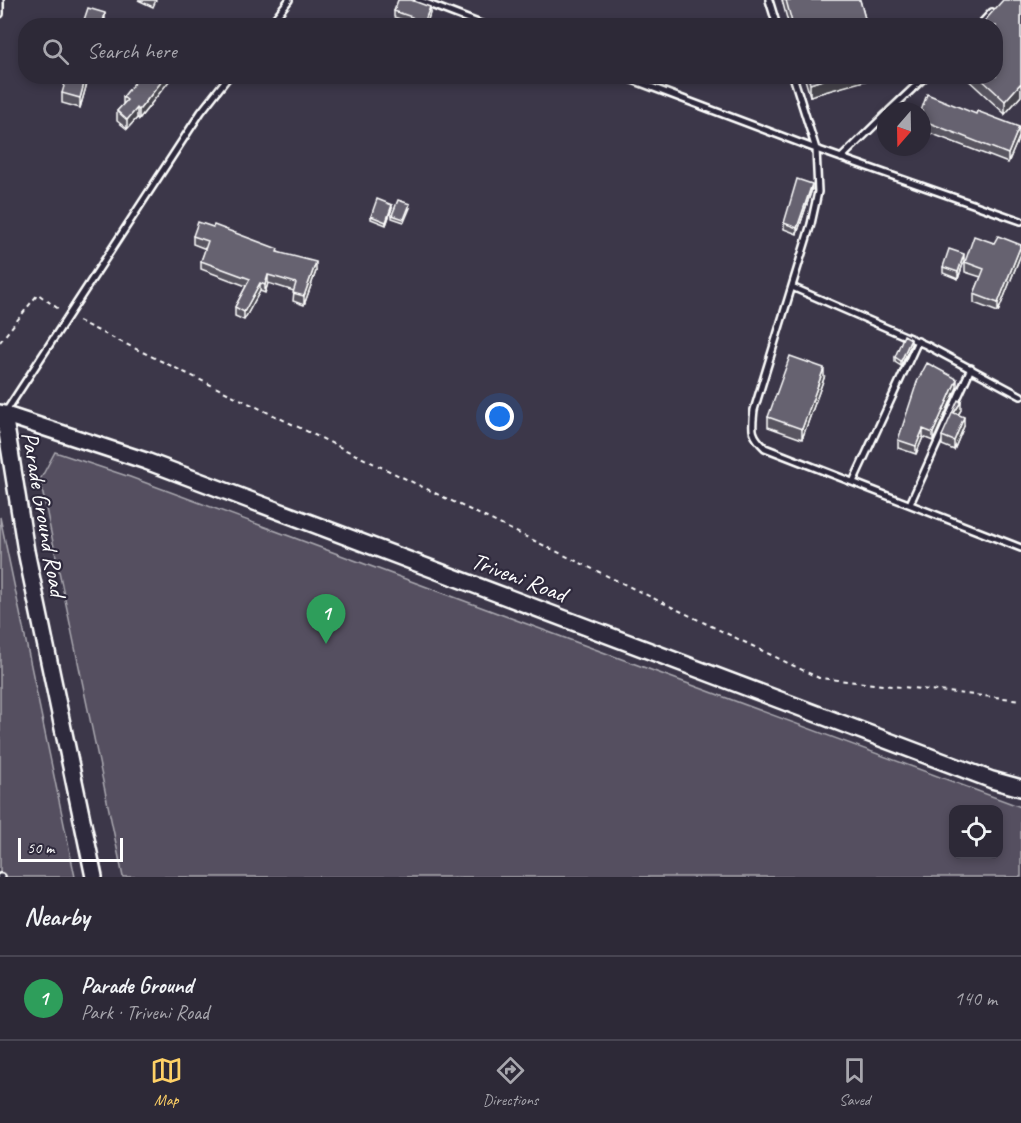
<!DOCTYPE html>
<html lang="en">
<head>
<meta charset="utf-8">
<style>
  :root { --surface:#2d2937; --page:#35313f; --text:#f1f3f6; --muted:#a7a6ad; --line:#484552; --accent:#ffd166 }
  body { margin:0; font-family:Caveat,sans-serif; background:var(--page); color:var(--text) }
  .controls { position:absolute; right:18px; bottom:18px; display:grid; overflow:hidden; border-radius:12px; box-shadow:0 3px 9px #0003 }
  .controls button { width:54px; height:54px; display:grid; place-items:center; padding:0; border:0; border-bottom:2px solid var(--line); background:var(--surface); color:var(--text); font:30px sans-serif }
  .compass { position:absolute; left:877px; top:102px; width:54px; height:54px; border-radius:50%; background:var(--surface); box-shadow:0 3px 9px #0003; rotate:200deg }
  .scale { position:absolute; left:18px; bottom:15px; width:105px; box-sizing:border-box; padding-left:6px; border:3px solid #fff; border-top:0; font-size:16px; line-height:21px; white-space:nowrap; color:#fff; -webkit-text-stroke:4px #2f2a3d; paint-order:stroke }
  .you { position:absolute; left:500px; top:417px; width:21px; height:21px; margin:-15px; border:4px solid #fff; border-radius:50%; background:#1a73e8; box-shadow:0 0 0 9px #1a73e833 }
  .badge { display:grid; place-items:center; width:39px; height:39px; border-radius:50%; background:var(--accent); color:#fff; font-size:20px; font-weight:700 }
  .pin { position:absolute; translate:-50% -50px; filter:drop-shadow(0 2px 3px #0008) }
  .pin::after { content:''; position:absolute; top:32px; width:21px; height:18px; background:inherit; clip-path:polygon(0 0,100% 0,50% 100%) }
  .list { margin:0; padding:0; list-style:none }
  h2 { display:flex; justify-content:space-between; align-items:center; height:78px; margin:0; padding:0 24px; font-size:26px }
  h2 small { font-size:20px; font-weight:400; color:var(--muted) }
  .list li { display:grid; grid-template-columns:39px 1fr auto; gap:18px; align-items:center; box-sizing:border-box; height:84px; padding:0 24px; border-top:2px solid var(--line) }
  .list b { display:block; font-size:22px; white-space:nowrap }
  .list p { margin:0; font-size:20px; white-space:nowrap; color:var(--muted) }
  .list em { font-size:20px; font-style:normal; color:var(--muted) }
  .icon { flex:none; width:33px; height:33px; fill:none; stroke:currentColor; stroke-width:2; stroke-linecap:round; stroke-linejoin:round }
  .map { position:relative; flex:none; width:1021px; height:877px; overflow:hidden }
  .search { position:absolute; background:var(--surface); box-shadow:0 3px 9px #0003; left:18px; right:18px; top:18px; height:66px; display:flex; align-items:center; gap:15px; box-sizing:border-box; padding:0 21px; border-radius:24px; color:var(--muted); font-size:22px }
  .sheet { height:162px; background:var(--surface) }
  nav { display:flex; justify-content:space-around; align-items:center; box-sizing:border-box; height:84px; border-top:2px solid var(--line); background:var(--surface); font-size:16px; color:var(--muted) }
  nav a { display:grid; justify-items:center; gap:3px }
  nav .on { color:var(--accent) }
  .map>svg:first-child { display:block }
  .green { fill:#555060; stroke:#aaa8b0; stroke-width:1.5; fill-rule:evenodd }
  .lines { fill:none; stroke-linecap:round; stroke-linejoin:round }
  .lane-casing { stroke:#fff; stroke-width:10 }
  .secondary-casing { stroke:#fff; stroke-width:20 }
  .path { stroke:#fff; stroke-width:2; stroke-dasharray:4.5 4.5; stroke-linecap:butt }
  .lane { stroke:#2f2a3d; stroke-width:5 }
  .secondary { stroke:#2f2a3d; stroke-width:15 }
  .wall { fill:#585460; stroke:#fff; stroke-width:1.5 }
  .shaded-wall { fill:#47454e; stroke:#fff; stroke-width:1.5 }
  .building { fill:#666270; stroke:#fff; stroke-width:1.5 }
  .labels { text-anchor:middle; stroke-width:4.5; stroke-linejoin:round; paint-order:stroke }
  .street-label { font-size:24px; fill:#fff; stroke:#2f2a3d }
</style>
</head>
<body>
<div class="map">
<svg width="1021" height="877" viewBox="0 0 1021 877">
  <rect width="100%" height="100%" fill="#3c3749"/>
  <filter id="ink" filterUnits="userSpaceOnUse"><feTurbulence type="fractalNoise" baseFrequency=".0167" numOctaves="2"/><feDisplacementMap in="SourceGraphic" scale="12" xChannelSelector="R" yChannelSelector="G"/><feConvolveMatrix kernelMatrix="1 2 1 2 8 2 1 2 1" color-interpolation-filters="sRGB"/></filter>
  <g filter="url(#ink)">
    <path class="green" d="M55 452 130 477 1021 807V877H123L40 480ZM954 810H998V854H954Z
      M0 517 75 877H0Z"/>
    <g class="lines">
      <g class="lane-casing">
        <path id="lane" d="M418 0 486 26
          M769 0 777 26
          M0 14V0
          M269 26 289 0
          M979 26 992 12
          M622 76 816 149 1021 221
          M793 76 816 149 818 192 811 224 754 410C752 429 750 434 765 448L1021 548
          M889 111 926 76
          M841 158 886 114
          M792 287 926 345 1021 396
          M5 413 201 112 229 76
          M853 482 918 341
          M910 504 971 368
          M0 877H1"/>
      </g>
      <g class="secondary-casing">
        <path id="secondary" d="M0 413 146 461 992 780 1021 788
          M4 414 26 551 94 877"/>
      </g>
      <path class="path" d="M78 321 819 678 1021 700
        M0 342 38 294 60 310"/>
      <use href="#lane" class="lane"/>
      <use href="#secondary" class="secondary"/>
    </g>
    <path class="wall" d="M138 0H156L153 7Z
      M782 0H860L867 26H789Z
      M1021 0V96L1005 114 964 76H996Z
      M394 11 430 13 426 26H414L412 25V23L394 17Z
      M89 76 80 108 62 103V93Z
      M140 76H173L139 119 137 118 127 129 117 121V111L123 105V97Z
      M804 76H879L810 96Z
      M922 111 1019 137 1008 163 922 130Z
      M812 189 797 234 784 229V223Z
      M392 208 386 225 371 219V216Z
      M410 208 404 222 392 218V215Z
      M193 236 278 252 316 271 304 305 293 301 294 291 268 283 265 293 260 291 244 320 235 316V307L246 286 201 269V261L206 249 193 244Z
      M1021 254 998 312 974 303V294L981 277 965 272V262Z
      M964 261 958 279 943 273V267Z
      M911 344 901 366 895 362V357Z
      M824 378 802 439 768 427V417Z
      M957 387 933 441 923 437 916 454 898 448V440Z
      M961 410 958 415 964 426 954 450 942 445V436Z"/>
    <path class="shaded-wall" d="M430 7V13L426 26H424V23Z
      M105 13V26H102Z
      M86 76H89L80 108V98Z
      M166 76H173L139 119V110Z
      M834 76H879V77L810 96V84Z
      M1021 83V96L1005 114V101Z
      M137 108V118L127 129V120Z
      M1019 127V137L1008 163V154Z
      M812 184V189L797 234V228Z
      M392 205V208L386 225V222Z
      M1021 245V254L998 312V303Z
      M964 254V261L958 279V272Z
      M316 262V271L304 305V296Z
      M268 275V283L265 293V285Z
      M260 283V291L244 320V312Z
      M911 339V344L901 366V361Z
      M824 368V378L802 439V429Z
      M957 379V387L933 441V433Z
      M961 402V410L954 421V413Z
      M964 417V426L954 450V441Z
      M923 429V437L916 454V446Z"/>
    <path class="building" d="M398 0H411L430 7 424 23 412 18V17L394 11Z
      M786 0H860L867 26H793Z
      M1003 0H1021V83L1005 101 978 76H996V26H980Z
      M88 8 105 13 102 26H82Z
      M67 76H86L80 98 62 93Z
      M140 76H166L139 110 137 108 127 120 117 111 127 100 123 97Z
      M808 76H834L810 84Z
      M927 94 976 114 977 111 1019 127 1008 154 922 120V111H921Z
      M797 179 812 184 797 228 784 223Z
      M377 199 392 205 386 222 371 216Z
      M398 200 410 204 404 219 392 215Z
      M198 222 213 227 214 225 278 249 277 252 316 262 304 296 293 293 296 283 268 275 265 285 260 283 244 312 235 307 250 279 201 261 208 241 193 236Z
      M974 236 994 243 998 236 1021 245 998 303 974 294 984 269 965 262Z
      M949 249 964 254 958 272 943 267Z
      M904 335 911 339 901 361 895 357Z
      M790 356 824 368 802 429 768 417Z
      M927 363 957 379 933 433 923 429 916 446 898 440 917 382Z
      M958 400 961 402 954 413 964 417 954 441 942 436Z"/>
  </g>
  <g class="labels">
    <g class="street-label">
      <text transform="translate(44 514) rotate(80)" y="8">Parade Ground Road</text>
      <text transform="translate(519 577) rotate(21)" y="8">Triveni Road</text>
    </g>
  </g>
</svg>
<div class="controls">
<button><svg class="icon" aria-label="locate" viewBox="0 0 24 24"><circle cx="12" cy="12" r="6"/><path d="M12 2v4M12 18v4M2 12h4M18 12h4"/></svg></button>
</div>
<svg class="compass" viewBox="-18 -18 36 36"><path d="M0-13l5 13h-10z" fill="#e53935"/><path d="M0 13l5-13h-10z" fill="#a7a6ad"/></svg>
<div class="scale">50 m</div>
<div class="you"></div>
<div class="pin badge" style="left:326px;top:644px;background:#2e9e5b">1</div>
<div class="search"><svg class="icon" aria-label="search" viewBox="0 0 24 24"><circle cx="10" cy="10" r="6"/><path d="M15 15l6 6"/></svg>Search here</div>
</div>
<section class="sheet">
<h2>Nearby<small></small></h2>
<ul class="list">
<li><span class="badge" style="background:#2e9e5b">1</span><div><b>Parade Ground</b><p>Park · Triveni Road</p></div><em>140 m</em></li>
</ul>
</section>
<nav>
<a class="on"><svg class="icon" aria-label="map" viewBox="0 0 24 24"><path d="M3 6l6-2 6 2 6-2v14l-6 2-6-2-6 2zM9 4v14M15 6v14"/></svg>Map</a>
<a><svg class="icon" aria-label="directions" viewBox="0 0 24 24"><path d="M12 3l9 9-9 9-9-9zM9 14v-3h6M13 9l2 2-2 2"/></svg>Directions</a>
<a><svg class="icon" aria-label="saved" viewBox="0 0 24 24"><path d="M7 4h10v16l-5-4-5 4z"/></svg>Saved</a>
</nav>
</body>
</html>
